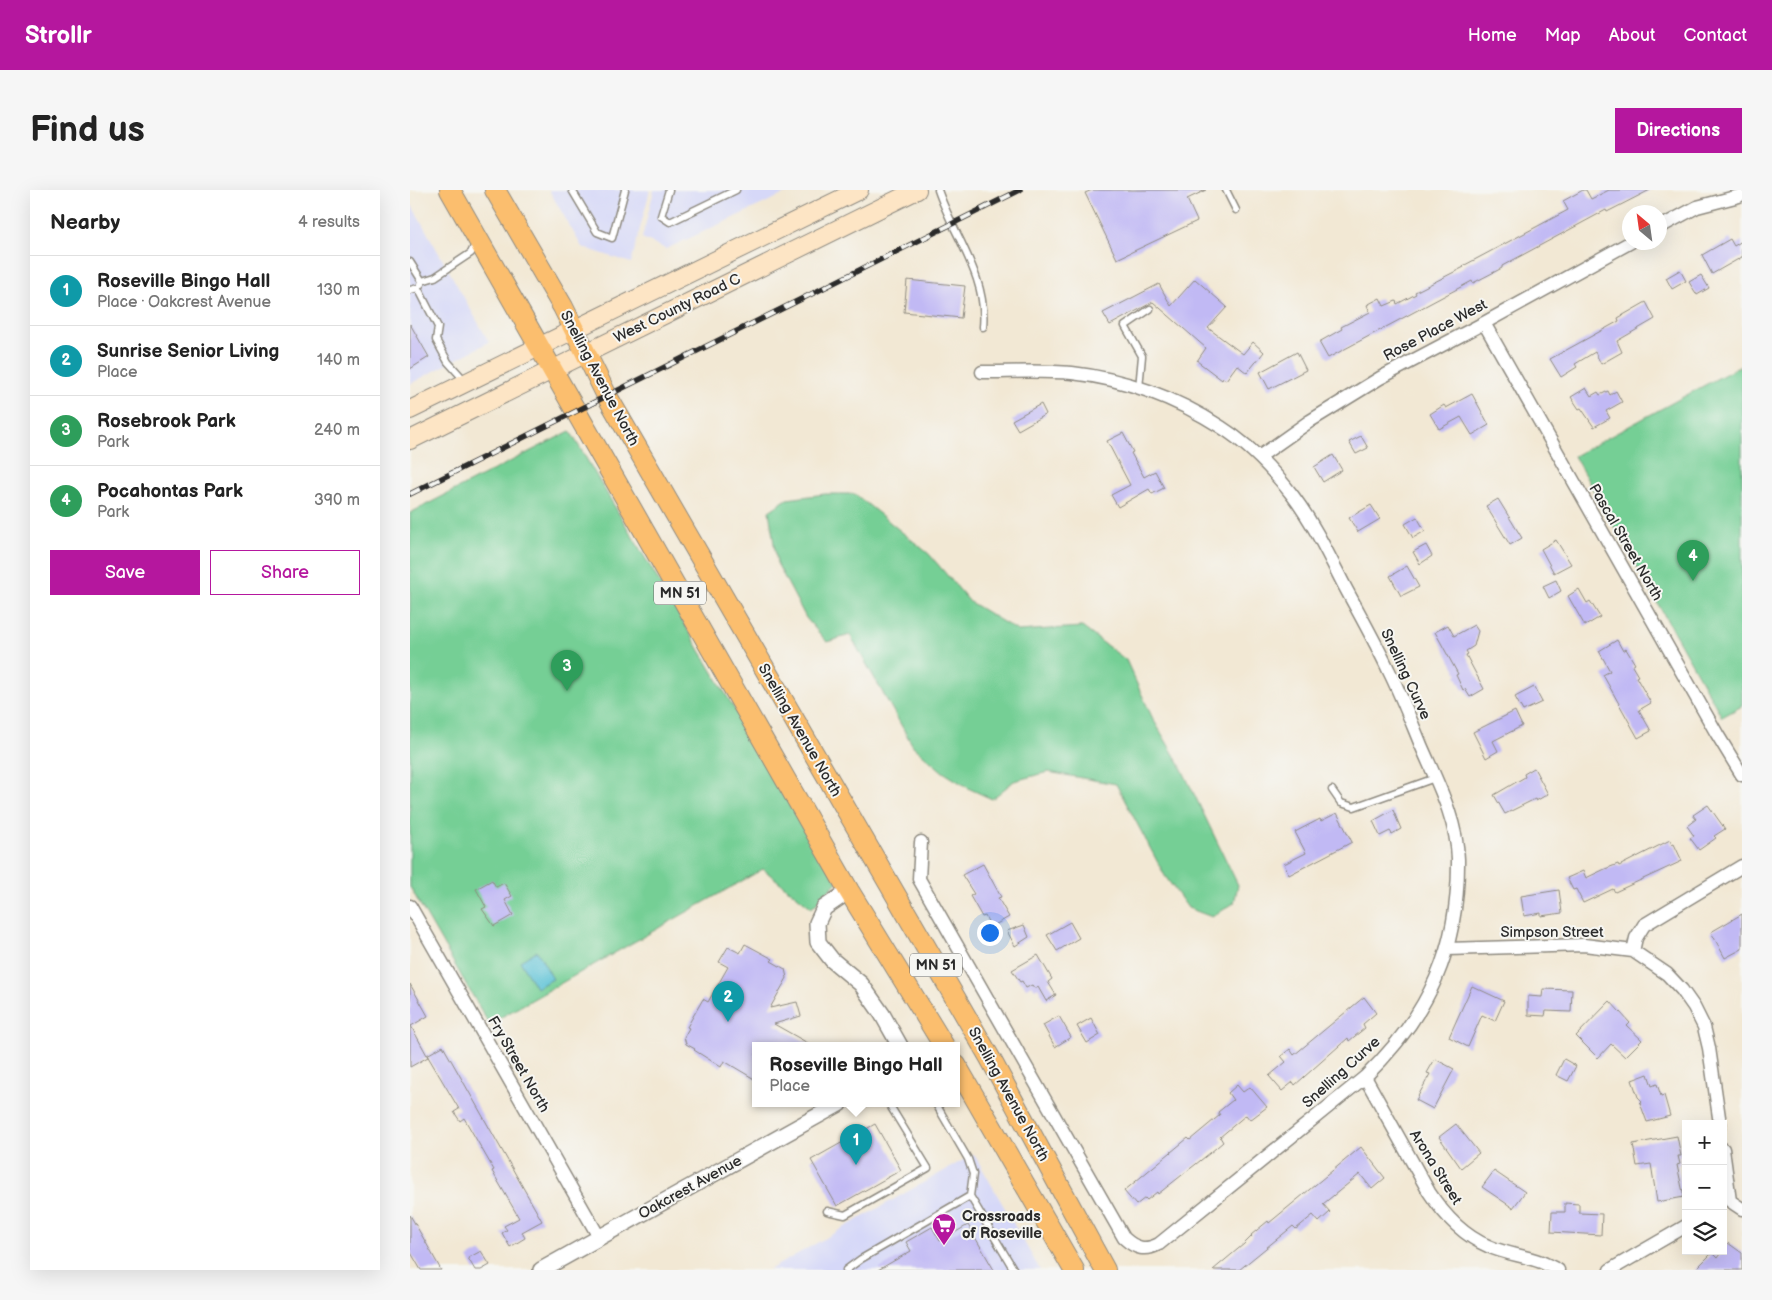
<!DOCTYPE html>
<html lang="en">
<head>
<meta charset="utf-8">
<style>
  :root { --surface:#fff; --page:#f6f6f6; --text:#222; --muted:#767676; --line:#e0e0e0; --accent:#b5179e }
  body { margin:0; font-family:"Balsamiq Sans",sans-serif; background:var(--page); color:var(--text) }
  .controls { position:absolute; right:15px; bottom:15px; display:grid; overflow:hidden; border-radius:0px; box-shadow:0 5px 20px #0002 }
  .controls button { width:45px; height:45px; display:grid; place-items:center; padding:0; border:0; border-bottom:1px solid var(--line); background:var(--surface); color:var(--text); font:25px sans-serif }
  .compass { position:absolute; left:1212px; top:15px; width:45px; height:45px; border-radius:50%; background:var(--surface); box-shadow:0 5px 20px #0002; rotate:331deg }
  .you { position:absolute; left:579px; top:742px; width:18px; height:18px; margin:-12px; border:4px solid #fff; border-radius:50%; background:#1a73e8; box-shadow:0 0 0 8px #1a73e833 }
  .badge { display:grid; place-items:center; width:32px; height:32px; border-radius:50%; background:var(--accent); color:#fff; font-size:16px; font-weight:700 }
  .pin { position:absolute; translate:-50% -41px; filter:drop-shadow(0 1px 2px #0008) }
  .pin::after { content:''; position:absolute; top:26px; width:18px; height:15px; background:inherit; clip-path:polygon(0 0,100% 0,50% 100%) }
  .popup { position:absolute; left:342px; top:852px; width:208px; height:65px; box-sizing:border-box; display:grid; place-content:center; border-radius:0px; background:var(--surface); filter:drop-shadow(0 1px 4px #0005); font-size:16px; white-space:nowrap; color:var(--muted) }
  .popup b { font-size:19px; color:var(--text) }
  .popup::after { content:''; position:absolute; left:50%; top:100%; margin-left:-10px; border:10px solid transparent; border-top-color:var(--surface) }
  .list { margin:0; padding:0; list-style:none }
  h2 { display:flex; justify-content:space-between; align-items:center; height:65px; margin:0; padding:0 20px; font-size:21px }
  h2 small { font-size:16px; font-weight:400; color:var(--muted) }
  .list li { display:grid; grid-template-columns:32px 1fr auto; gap:15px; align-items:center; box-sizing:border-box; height:70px; padding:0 20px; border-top:1px solid var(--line) }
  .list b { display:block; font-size:19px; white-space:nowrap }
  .list p { margin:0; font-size:16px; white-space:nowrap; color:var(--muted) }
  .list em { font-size:16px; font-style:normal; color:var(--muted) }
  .actions { display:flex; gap:10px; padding:15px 20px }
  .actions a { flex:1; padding:11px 0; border:1px solid var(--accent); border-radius:0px; text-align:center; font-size:18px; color:var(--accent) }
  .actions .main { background:var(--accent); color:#fff }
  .icon { flex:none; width:28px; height:28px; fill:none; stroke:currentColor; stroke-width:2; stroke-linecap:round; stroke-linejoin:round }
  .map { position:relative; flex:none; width:1332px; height:1080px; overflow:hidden; border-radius:0px }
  header { display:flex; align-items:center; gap:30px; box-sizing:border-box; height:70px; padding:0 25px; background:var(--accent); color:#fff }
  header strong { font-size:24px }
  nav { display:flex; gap:28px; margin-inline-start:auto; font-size:18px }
  .intro { display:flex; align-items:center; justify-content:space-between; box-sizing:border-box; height:120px; padding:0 30px }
  h1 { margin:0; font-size:35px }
  .button { padding:12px 22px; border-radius:0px; background:var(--accent); color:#fff; font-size:18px; font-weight:700 }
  main { display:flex; gap:30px; padding:0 30px }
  aside { flex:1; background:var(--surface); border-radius:0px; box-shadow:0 5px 20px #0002 }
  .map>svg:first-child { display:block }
  .built { fill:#d6d8f8 }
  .green { fill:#75cf95; stroke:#507d60 }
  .water { fill:#59c1d6; stroke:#427680 }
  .building { fill:#c1b9f4 }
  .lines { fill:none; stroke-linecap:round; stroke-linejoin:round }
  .service-casing { stroke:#8e8a80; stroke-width:9 }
  .minor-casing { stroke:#8e8a80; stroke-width:15 }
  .tertiary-casing { stroke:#8e8a80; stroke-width:18 }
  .secondary-casing { stroke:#8e8a80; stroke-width:20 }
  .trunk-casing { stroke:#8e8a80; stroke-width:22 }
  .service { stroke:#fff; stroke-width:6 }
  .minor { stroke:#fff; stroke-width:12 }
  .tertiary { stroke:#fff; stroke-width:15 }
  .secondary { stroke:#fde5c5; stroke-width:18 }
  .trunk { stroke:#fbbe6e; stroke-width:20 }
  .rail-casing { stroke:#2b2b2b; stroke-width:5.5 }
  .rail { stroke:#f6f6f2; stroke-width:4; stroke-dasharray:11; stroke-linecap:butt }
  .labels { text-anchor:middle; stroke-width:4; stroke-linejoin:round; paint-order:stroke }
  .shield { fill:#f6f6f2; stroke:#686867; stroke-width:1 }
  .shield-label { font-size:14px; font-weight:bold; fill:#2b2b2b }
  .street-label { font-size:15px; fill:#2b2b2b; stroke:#f6f6f2 }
  .poi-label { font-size:15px; font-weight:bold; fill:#2b2b2b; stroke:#f6f6f2; text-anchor:start }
</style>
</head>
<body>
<header>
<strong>Strollr</strong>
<nav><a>Home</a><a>Map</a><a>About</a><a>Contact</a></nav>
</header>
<div class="intro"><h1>Find us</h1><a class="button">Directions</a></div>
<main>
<aside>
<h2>Nearby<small>4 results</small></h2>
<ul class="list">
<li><span class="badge" style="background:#0f9aa8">1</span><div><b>Roseville Bingo Hall</b><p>Place · Oakcrest Avenue</p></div><em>130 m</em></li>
<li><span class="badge" style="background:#0f9aa8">2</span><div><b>Sunrise Senior Living</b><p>Place</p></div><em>140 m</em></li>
<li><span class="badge" style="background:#2e9e5b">3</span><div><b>Rosebrook Park</b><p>Park</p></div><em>240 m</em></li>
<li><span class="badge" style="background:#2e9e5b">4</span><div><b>Pocahontas Park</b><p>Park</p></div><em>390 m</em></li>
</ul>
<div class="actions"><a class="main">Save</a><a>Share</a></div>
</aside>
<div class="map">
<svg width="1332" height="1080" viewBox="0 0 1332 1080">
  <rect width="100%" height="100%" fill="#f6f6f2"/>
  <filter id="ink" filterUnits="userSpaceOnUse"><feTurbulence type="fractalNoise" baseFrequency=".02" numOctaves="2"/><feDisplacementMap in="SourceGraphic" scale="10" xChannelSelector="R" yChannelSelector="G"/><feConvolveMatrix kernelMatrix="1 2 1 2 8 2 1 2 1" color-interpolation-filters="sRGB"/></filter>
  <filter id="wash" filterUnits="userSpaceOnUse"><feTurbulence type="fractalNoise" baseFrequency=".0096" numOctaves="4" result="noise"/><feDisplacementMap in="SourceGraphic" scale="20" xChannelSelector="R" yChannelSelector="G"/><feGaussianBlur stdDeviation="1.12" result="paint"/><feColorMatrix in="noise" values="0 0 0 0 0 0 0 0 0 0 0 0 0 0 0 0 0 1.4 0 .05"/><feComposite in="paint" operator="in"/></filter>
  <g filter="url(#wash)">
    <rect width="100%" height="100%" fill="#f2e8d4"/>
    <path class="built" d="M139 0H240L221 73 172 57Z
      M244 0H383L256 59 232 48Z
      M0 12 79 152 0 194Z
      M564 964 630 1080H359Z"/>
    <path class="green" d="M1332 175V516L1312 527 1164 266Z
      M160 241 427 692 402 718 353 679 79 834 0 697V323Z
      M415 304H445L519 364 560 412 608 441 672 437 716 470 743 529 770 575 828 695 824 713 802 727 778 718 755 686 706 594 638 582 604 591 582 609 560 599 533 582 503 556 440 445 417 452 396 428 367 373 359 321 377 309Z"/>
    <path class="water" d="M127 761 143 789 126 798 110 771Z"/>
    <g id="blocks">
      <path class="building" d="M682 0H796L777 9 787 31 707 69 675 3Z
        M1173 0H1176L1181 9 1199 0H1240L1197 22 1196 20 1092 76V78L1063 93 1062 91 918 168 909 152 932 139 931 137 960 122 957 115 970 108 974 116 986 111 987 114 1006 104 1005 102 1054 77 1053 76 1158 20 1153 11Z
        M1320 49 1324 56 1332 51V67L1302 84 1292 65Z
        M1270 80 1276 91 1262 99 1256 88Z
        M1291 85 1299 98 1287 105 1279 92Z
        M785 89 817 117 798 138 833 164 843 152 854 162 837 183 827 175 816 190 813 188 812 190 787 171 796 158 743 112 700 135 693 123 749 94 761 116Z
        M497 90 555 96 551 128 494 122Z
        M1236 112 1245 129 1207 151 1212 162 1191 174 1185 162 1165 174 1167 177 1151 187 1140 169 1209 131 1208 128Z
        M0 134 19 167 0 179Z
        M887 162 896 180 859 199 850 182Z
        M1176 198 1181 206 1188 202 1190 205 1198 201 1200 205 1206 201 1212 212 1196 221 1200 228 1184 237 1171 218 1169 219 1161 207Z
        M1062 204 1079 235 1062 245 1051 227 1029 239 1020 224 1034 215 1036 218Z
        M631 214 636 224 608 240 602 230Z
        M713 243 723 262 721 263 734 287 745 281 754 298 742 304 739 299 708 317 701 305 720 295 697 251Z
        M951 246 958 258 946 264 939 252Z
        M923 265 932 280 913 292 904 277Z
        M1088 309 1112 348 1100 355 1076 316Z
        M961 315 970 329 948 342 939 328Z
        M1007 327 1015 341 1003 348 995 334Z
        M1146 350 1161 374 1144 383 1131 359Z
        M1016 355 1022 366 1010 374 1003 362Z
        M997 376 1009 397 991 406 980 386Z
        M1146 390 1151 401 1139 408 1133 396Z
        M1169 399 1177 413 1180 411 1190 427 1175 436 1158 406Z
        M1038 435 1044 446 1064 435 1068 441 1064 456 1056 461 1058 464 1056 465 1074 499 1060 507 1055 499 1053 500 1046 485 1048 484 1025 442Z
        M1207 450 1213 461 1216 459 1225 474 1222 476 1228 486 1226 487 1241 513 1229 520 1241 541 1228 548 1193 485 1200 481 1189 461Z
        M1124 497 1132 512 1113 521 1105 507Z
        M1105 521 1112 536 1083 551 1088 561 1076 568 1063 542Z
        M1124 578 1138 604 1126 611 1125 609 1095 624 1084 605 1115 587 1114 584Z
        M1298 615 1315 639 1304 646 1306 648 1289 660 1280 648 1284 646 1277 636 1286 629 1283 625Z
        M983 620 991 639 982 644 980 641 970 646 963 631Z
        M927 623 942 652 879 685 874 674 896 663 885 642 910 629 911 631Z
        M1260 650 1262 655 1264 654 1272 671 1205 702 1203 699 1173 713 1166 699 1163 700 1157 688 1173 681 1176 688 1195 679 1208 674 1209 676Z
        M573 674 591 707 588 708 599 727 581 737 575 726 572 727 560 706 564 704 552 685Z
        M82 690 86 697 94 693 102 706 95 710 103 725 84 736 72 719 76 717 66 699Z
        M1149 700 1152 723 1131 726V723L1114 726 1111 706Z
        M1332 724V759L1315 768 1301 742Z
        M660 732 669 748 647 761 637 745Z
        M614 735 619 747 605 756 597 741Z
        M335 754 363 769 361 771 375 779 377 788 360 818 387 812 391 826 364 834 403 856H346V890L314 871 311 877 284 860 285 859 276 854 274 847 279 838 277 837 293 809 298 812 318 777 309 772 318 757 330 763Z
        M628 765 642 789 638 792 646 805 636 811 628 797 625 799 622 795 616 798 612 791 610 792 602 780Z
        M0 794 18 826 1 836 18 867 0 877Z
        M1062 796 1094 811 1085 831 1072 825 1058 857 1039 847Z
        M1133 799 1162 800 1161 822 1136 821 1135 826 1118 825V806L1132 807Z
        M954 807 966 823 953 834 955 838 939 851 938 848 885 895 883 892 872 901 859 886 876 872 871 866 880 859 884 865Z
        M1200 811 1220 833 1217 836 1232 850 1215 867 1201 854 1188 868 1166 846Z
        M649 826 661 847 645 857 633 835Z
        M681 828 690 845 677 853 667 836Z
        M33 856 132 1031 112 1042 115 1048 100 1057 92 1043 97 1040 94 1036 109 1028 82 981 84 980 54 928 50 931 44 922 49 919 17 865Z
        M1025 869 1044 879 1023 919 1006 910 1020 884 1017 883Z
        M1154 869 1166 876 1158 891 1146 885Z
        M1238 884 1242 896 1247 894 1251 906 1254 905 1260 926 1237 932 1230 913 1232 911 1228 907 1222 890Z
        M827 895 833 902 840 897 857 917 840 930 836 925 810 947 813 952 800 963 748 1004 747 1002 737 1010 735 1008 726 1015 714 1001 778 948 780 950 810 925 808 922 823 910 818 903Z
        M465 934 491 980 427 1016 401 970Z
        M1046 934 1069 963 1051 978 1029 947Z
        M1267 946 1271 966H1268L1270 974 1267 975 1274 1007 1247 1012 1241 974 1227 976 1223 954Z
        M951 957 975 988 962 999 950 984 913 1014 920 1022 909 1032 903 1025 886 1039 883 1036 829 1080H803L834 1054 842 1046 841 1045 858 1031 859 1033Z
        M1084 981 1115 1002 1103 1018 1072 997Z
        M1155 1013 1169 1014V1023L1192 1024 1191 1045 1141 1042 1142 1022H1155Z
        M0 1025 15 1051 31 1080H11L0 1061Z
        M558 1035 584 1080H468L501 1061 496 1052 522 1037 530 1051Z
        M1318 1053 1332 1063V1080H1285L1302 1063 1307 1068Z
        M71 1061 80 1075 71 1080H65L58 1068Z"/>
    </g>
  </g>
  <g filter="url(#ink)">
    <use href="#blocks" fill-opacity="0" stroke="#8e8a80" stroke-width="1"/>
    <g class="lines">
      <g class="service-casing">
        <path id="service" d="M162 0 187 42 202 48 215 0
          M259 0 251 26 260 32 326 0
          M528 0C543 45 578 87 573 137
          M816 0 826 20
          M0 72 12 91 11 94
          M12 91 25 87 61 63 66 52
          M0 100 8 98 28 137 26 150 38 172 56 192
          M729 198 732 166 715 136 740 119
          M922 600 931 613 944 617 1025 588
          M526 914 558 969 563 984 560 1006 604 1080
          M417 1021 435 1025 518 978 479 914
          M436 1080 451 1069 560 1006"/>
      </g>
      <g class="minor-casing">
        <path id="minor" d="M1250 37 1287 17 1329 6
          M1074 133 1307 544 1332 585
          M849 267 900 231 970 188 1074 133 1221 52
          M511 652 509 689 714 1048C726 1059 735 1061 749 1054L955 887C1019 825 1049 759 1048 669 1047 629 1026 590 1011 555 1001 531 991 505 979 481 966 453 950 425 935 397 919 366 904 334 883 306 864 281 838 254 811 237 766 208 715 189 662 183 633 180 602 182 572 182
          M0 716 189 1047
          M1037 759 1174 755 1223 761 1257 784 1272 800 1284 817 1294 837 1299 858 1310 934
          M1223 761 1226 748 1234 735 1332 676
          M955 887 1019 1002C1034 1025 1052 1045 1078 1056 1095 1064 1113 1065 1131 1072 1136 1074 1142 1077 1148 1080
          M1313 959 1320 1011 1332 1019
          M1200 1080 1276 1036"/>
      </g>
      <g class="tertiary-casing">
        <path id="tertiary" d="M439 701 414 718 407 733 408 752 422 770 451 794 472 824 490 856
          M131 1080 429 914"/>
      </g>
      <g class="secondary-casing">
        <path id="secondary" d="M0 220 449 0
          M0 250 507 0"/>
      </g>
      <g class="trunk-casing">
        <path id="trunk" d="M40 0 439 701 534 856
          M85 0 153 117 197 206 580 868 695 1080
          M546 875 664 1080"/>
      </g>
      <use href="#service" class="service"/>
      <use href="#minor" class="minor"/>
      <use href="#tertiary" class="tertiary"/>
      <use href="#secondary" class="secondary"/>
      <use href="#trunk" class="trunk"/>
      <g class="rail-casing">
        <path id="rail" d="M0 304 610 0"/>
      </g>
      <use href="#rail" class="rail"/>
    </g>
  </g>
  <defs>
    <g id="supermarket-pin" transform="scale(1.25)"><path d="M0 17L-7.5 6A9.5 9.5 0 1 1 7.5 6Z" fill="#b5179e" stroke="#f6f6f2"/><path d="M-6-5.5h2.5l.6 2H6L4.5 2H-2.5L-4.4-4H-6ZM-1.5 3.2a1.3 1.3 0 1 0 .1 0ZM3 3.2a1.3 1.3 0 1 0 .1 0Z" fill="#fff"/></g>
  </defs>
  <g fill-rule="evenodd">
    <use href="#supermarket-pin" x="534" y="1035"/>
  </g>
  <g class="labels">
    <g class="shield">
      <rect x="244" y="391.5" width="52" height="23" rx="4"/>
      <rect x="500" y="763.5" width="52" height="23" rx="4"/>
    </g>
    <g class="shield-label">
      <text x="270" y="408">MN 51</text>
      <text x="526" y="780">MN 51</text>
    </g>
    <g class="street-label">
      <text transform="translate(267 118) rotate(-26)" y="5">West County Road C</text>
      <text transform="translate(1025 140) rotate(-28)" y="5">Rose Place West</text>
      <text transform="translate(190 188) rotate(62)" y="5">Snelling Avenue North</text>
      <text transform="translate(1216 352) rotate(60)" y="5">Pascal Street North</text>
      <text transform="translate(996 484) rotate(65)" y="5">Snelling Curve</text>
      <text transform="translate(390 540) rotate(60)" y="5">Snelling Avenue North</text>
      <text x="1142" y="747">Simpson Street</text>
      <text transform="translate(109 874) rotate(60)" y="5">Fry Street North</text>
      <text transform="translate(931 882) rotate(-42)" y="5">Snelling Curve</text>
      <text transform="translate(599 904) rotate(61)" y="5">Snelling Avenue North</text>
      <text transform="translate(1026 977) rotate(58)" y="5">Arona Street</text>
      <text transform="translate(280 997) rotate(-29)" y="5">Oakcrest Avenue</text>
    </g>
    <g class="poi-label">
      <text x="552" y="1031">Crossroads<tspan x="552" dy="17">of Roseville</tspan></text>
    </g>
  </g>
</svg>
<div class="controls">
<button>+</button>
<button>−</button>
<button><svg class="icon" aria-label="layers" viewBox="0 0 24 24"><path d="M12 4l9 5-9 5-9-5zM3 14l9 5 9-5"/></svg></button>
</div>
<svg class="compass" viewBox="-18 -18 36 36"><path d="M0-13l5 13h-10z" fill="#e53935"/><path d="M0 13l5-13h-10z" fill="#767676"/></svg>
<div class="you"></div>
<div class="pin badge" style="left:446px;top:975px;background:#0f9aa8">1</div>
<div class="popup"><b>Roseville Bingo Hall</b>Place</div>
<div class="pin badge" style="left:318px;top:832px;background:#0f9aa8">2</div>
<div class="pin badge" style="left:157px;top:501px;background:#2e9e5b">3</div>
<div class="pin badge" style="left:1283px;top:391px;background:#2e9e5b">4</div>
</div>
</main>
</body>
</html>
